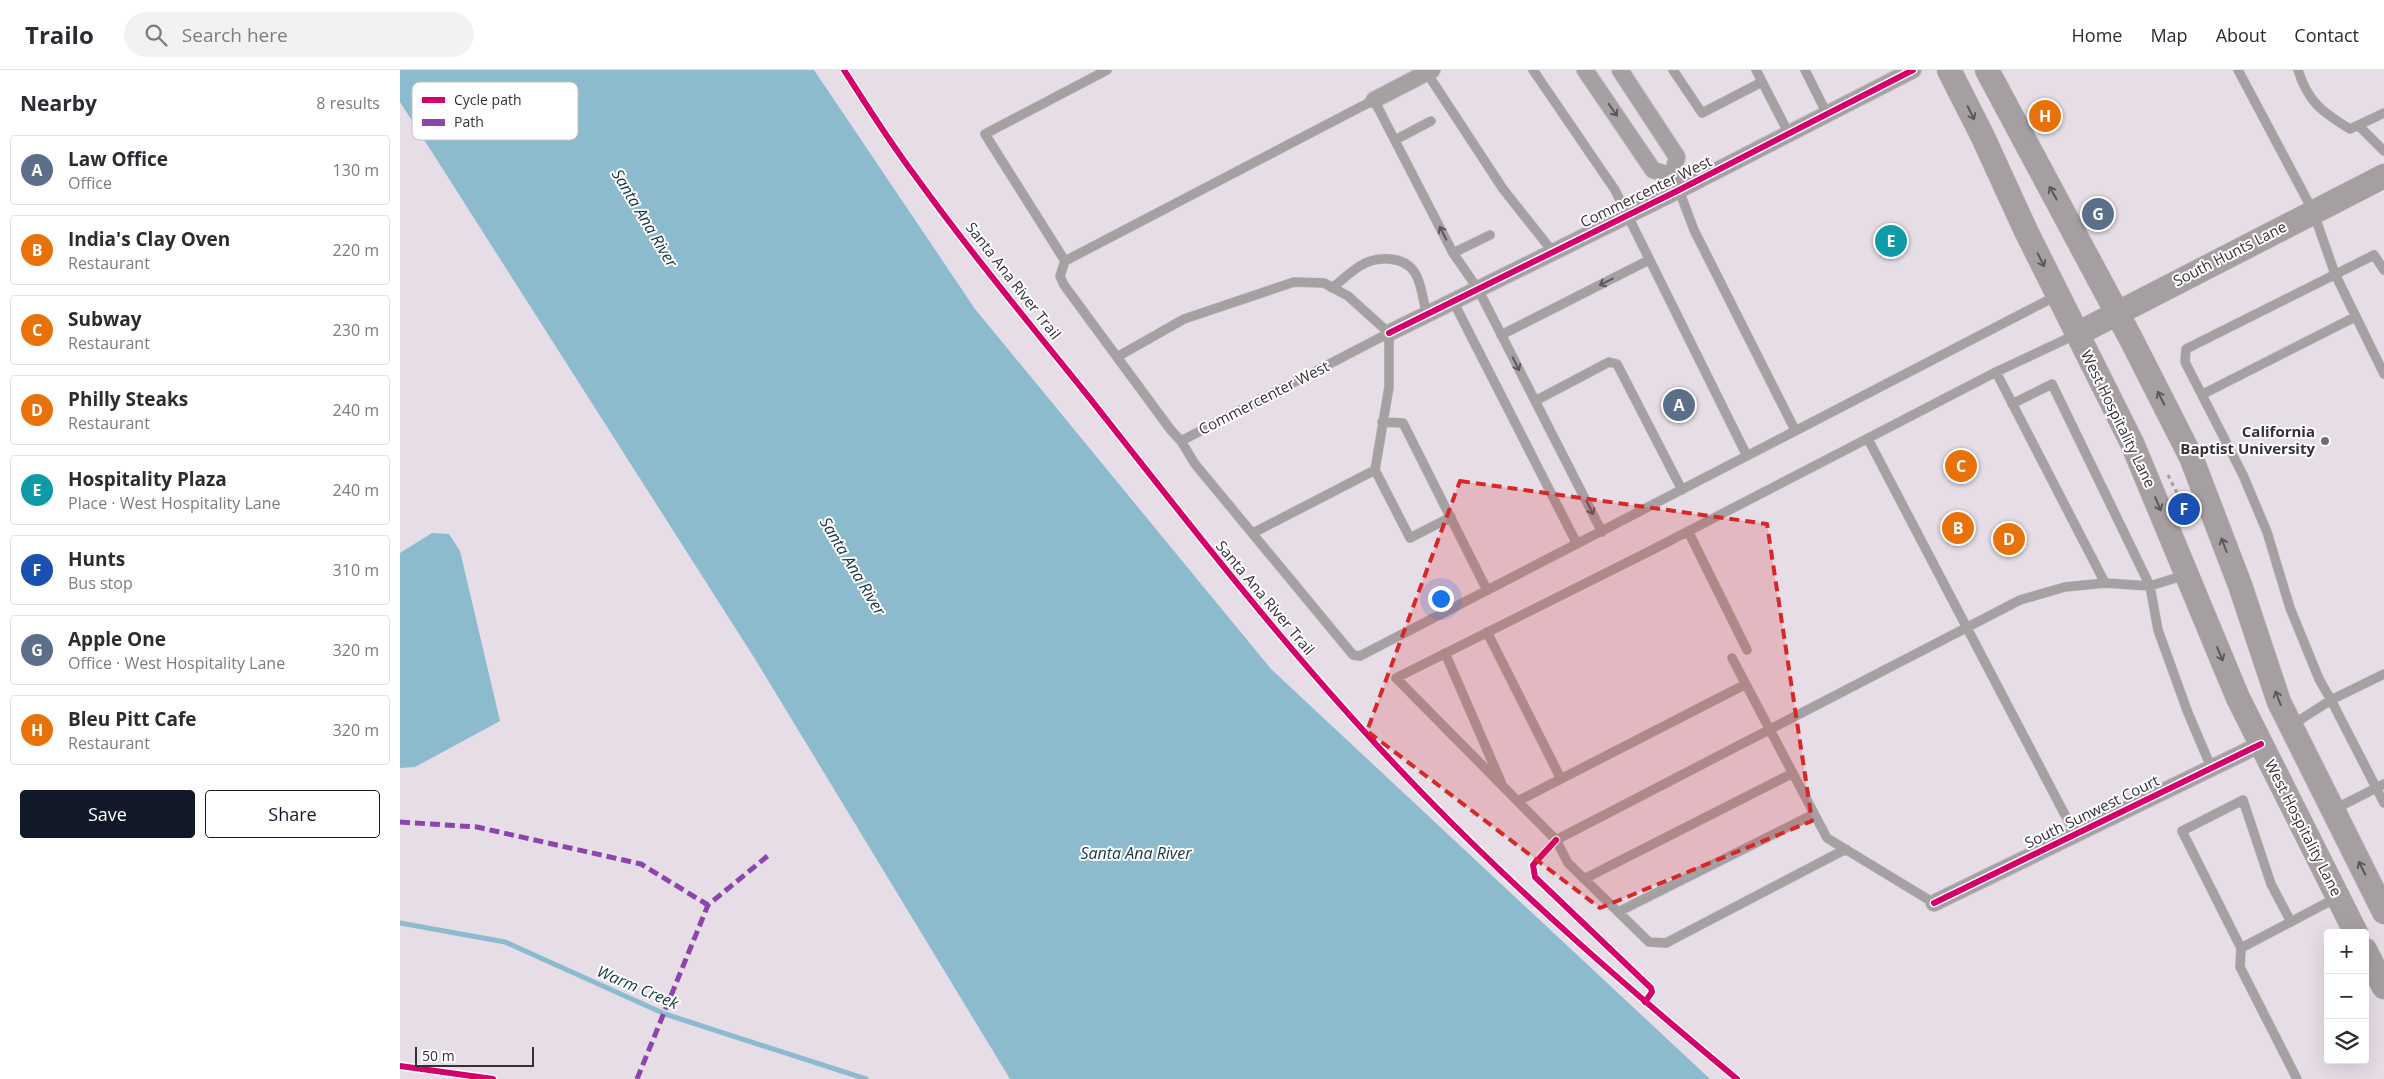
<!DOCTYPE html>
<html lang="en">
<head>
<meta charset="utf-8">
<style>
  :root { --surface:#fff; --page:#f2f2f3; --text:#2b2b33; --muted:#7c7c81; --line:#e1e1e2; --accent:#111827 }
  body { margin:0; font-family:"Open Sans",sans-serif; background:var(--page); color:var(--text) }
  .controls { position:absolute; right:15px; bottom:15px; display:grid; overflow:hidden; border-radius:5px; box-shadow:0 5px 20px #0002 }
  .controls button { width:45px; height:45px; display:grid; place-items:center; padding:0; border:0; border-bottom:1px solid var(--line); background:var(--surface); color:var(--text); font:25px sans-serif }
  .scale { position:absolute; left:15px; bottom:12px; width:119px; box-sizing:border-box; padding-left:5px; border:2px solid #362f36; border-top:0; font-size:14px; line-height:18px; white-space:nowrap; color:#362f36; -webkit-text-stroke:4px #fff; paint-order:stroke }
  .you { position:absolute; left:1040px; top:528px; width:18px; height:18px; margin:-12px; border:4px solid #fff; border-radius:50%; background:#1a73e8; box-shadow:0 0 0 8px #1a73e833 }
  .badge { display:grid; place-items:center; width:32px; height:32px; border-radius:50%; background:var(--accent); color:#fff; font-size:16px; font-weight:700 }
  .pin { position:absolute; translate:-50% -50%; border:2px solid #fff; box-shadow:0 1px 5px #0006 }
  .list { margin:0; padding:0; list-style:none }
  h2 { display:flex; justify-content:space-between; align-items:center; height:65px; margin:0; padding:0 20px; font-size:21px }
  h2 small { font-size:16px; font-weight:400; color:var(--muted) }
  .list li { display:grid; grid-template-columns:32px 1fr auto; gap:15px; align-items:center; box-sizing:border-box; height:70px; margin:0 10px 10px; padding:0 10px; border:1px solid var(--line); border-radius:5px }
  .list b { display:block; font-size:19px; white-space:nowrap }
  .list p { margin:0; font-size:16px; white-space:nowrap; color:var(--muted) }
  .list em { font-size:16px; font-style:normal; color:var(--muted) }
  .actions { display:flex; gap:10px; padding:15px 20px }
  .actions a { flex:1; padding:11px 0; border:1px solid var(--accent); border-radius:5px; text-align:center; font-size:18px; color:var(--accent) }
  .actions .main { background:var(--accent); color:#fff }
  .icon { flex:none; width:28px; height:28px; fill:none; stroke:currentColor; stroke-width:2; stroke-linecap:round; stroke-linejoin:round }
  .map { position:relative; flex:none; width:1984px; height:1009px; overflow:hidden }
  header { display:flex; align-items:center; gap:30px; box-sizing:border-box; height:70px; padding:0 25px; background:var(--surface); border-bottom:1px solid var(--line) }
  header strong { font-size:24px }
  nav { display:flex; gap:28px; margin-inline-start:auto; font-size:18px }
  .search { width:350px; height:45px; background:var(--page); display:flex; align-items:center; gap:12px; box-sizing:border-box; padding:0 18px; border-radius:28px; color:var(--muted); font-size:19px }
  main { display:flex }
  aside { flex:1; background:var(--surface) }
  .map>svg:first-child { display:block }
  .water { fill:#8cbbce }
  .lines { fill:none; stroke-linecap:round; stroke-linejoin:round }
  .stream { stroke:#8cbbce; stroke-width:5 }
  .lane-casing { stroke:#c2bbc2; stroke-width:10 }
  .street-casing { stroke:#c2bbc2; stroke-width:18 }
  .secondary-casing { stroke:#c2bbc2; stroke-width:25 }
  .path { stroke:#a4a0a2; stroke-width:3; stroke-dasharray:4 4; stroke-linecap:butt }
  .lane { stroke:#a5a0a2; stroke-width:9 }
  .street { stroke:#a5a0a2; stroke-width:16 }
  .secondary { stroke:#a59fa2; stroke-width:24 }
  .quiet { stroke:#8e44ad; stroke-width:5; stroke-dasharray:10 5; stroke-linecap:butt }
  .cycleway-casing { stroke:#fff; stroke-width:9 }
  .cycleway { stroke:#d6006c; stroke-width:6 }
  .oneway { stroke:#5d575c }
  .oneway2 { stroke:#5d565c }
  .marked { fill:#d62828; fill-opacity:0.2; stroke:#d62828; stroke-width:4; stroke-dasharray:10 6; stroke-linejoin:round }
  .poi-dot { fill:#746c74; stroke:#fff; stroke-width:2 }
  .labels { text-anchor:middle; stroke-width:4; stroke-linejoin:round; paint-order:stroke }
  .street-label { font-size:15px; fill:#362f36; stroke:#fff }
  .poi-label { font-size:15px; font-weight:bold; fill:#362f36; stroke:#fff; text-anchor:end }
  .water-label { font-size:16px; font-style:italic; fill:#133741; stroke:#fff }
  .key { fill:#fff; stroke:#c3c1c3; stroke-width:1 }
  .key-label { font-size:14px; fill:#362f36 }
</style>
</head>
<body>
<header>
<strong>Trailo</strong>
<div class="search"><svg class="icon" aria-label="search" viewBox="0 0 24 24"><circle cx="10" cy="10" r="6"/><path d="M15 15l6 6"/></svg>Search here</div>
<nav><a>Home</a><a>Map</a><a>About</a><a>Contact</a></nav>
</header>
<main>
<aside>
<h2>Nearby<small>8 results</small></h2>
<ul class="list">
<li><span class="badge" style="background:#5c6f8a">A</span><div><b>Law Office</b><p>Office</p></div><em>130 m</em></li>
<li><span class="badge" style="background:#e8710a">B</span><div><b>India's Clay Oven</b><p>Restaurant</p></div><em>220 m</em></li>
<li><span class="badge" style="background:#e8710a">C</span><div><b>Subway</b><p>Restaurant</p></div><em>230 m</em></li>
<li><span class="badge" style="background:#e8710a">D</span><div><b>Philly Steaks</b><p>Restaurant</p></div><em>240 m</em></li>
<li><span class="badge" style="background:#0f9aa8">E</span><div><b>Hospitality Plaza</b><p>Place · West Hospitality Lane</p></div><em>240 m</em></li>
<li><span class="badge" style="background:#1a4fb4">F</span><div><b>Hunts</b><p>Bus stop</p></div><em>310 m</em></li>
<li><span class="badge" style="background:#5c6f8a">G</span><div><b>Apple One</b><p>Office · West Hospitality Lane</p></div><em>320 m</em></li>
<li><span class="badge" style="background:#e8710a">H</span><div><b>Bleu Pitt Cafe</b><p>Restaurant</p></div><em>320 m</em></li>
</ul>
<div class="actions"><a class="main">Save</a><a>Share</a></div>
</aside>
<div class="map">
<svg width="1984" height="1009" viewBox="0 0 1984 1009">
  <rect width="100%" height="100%" fill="#e6dde6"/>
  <path class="water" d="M0 0H414L575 239 871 599 1310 1009H610L355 589 0 32Z
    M32 463 49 464 60 481 100 651 15 697 0 698V483Z"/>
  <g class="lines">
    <path class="stream" d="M0 853 105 872 265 944 466 1009"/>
    <g class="lane-casing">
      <path id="lane" d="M1025 0 1103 119 1153 182
        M1133 0 1215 120 1347 386
        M1273 0 1302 43 1362 12
        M1356 0 1389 64
        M1405 0 1427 44
        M1838 0 1913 141 1935 204 1984 304
        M1898 0C1908 32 1922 42 1950 59L1984 43
        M1959 56 1984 81
        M995 70 1031 51
        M1279 120 1294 160 1395 360
        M1053 183 1090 165
        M665 191 585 64 707 0
        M1984 200 1974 185 1786 279 1785 292 1843 405 1867 462 1890 538 1919 609 1931 630 1984 604
        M932 218C941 211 950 202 960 196 976 186 1004 185 1015 203 1022 214 1023 232 1027 244
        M1053 231 1177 474
        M989 263 781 371 770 359 664 215 660 206 665 191 974 30 1053 183 1078 219 1202 462
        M1677 264 1596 302 1252 480 996 608 1156 770 1620 530 1665 517 1705 513 1750 516 1785 505
        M1101 265 1249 190
        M717 287 784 249 894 212 924 213 948 226 989 263V317L975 400 853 463
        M1596 302 1705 513
        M1803 324 1955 247
        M1135 331 1209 292 1217 294 1282 420
        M1612 334 1652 314 1750 516 1758 560 1788 643 1811 697
        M982 352 1003 353 1087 520
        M1468 369 1675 764
        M781 371 795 394 953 585 960 586 1658 225
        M975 400 1010 468 1051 447
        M1288 461 1347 580
        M1087 562 1161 709
        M1045 583 1101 712
        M1332 588 1427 768 1534 833
        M1892 655 1931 630 1984 733
        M1118 731 1346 614
        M1933 740 1984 714
        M1156 770 1168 793 1249 872 1266 873 1446 779
        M1184 809 1393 703
        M1218 842 1414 744
        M1841 878 1782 761 1843 730 1871 814 1891 852
        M1897 1009 1840 897 1841 878 1938 827"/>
    </g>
    <g class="street-casing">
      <path id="street" d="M1185 0 1253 100 1272 106
        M1220 0 1277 87 1272 106 1276 114
        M974 30 1032 0
        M989 263 1279 120 1513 0
        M1534 833 1861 674"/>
    </g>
    <g class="secondary-casing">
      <path id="secondary" d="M1549 0 1582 65 1626 161 1732 373 1838 628 1956 863
        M1587 0 1731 269 1791 387 1840 515 1879 632 1984 842
        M1677 264 1984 106
        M1965 880 1984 917"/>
    </g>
    <path class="path" d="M1768 405 1781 431"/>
    <use href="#lane" class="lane"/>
    <use href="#street" class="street"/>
    <use href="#secondary" class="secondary"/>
    <path class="quiet" d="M0 752 77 757 241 794 308 835
      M237 1009 308 835 370 784"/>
    <g class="cycleway-casing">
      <path id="cycleway" d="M444 0C467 36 490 73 516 107 570 182 630 254 688 326 796 463 903 601 1025 726 1123 827 1229 919 1337 1009
        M989 263 1279 120 1513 0
        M1156 770 1133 795 1135 807 1251 918 1252 922 1245 932
        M1534 833 1861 674
        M0 996 93 1009"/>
    </g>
    <use href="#cycleway" class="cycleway"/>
  </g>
  <defs><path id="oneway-shaft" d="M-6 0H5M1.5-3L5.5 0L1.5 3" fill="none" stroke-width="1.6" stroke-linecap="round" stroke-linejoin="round" transform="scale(1.25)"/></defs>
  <g class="oneway">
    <use href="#oneway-shaft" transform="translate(1213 40) rotate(55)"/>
    <use href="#oneway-shaft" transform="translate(1043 163) rotate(-117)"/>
    <use href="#oneway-shaft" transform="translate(1206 212) rotate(153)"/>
    <use href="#oneway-shaft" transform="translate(1116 294) rotate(63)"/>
    <use href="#oneway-shaft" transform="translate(1190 438) rotate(63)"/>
  </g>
  <g class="oneway2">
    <use href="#oneway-shaft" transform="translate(1571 43) rotate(63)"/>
    <use href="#oneway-shaft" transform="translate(1653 123) rotate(-119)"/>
    <use href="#oneway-shaft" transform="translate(1641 190) rotate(63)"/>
    <use href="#oneway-shaft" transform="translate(1761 328) rotate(-117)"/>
    <use href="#oneway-shaft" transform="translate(1758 434) rotate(67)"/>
    <use href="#oneway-shaft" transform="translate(1824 475) rotate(-111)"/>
    <use href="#oneway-shaft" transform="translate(1820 584) rotate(67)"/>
    <use href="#oneway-shaft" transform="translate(1878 628) rotate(-111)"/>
    <use href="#oneway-shaft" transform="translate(1962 798) rotate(-117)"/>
  </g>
  <path class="marked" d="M1060 411 1367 454 1412 751 1200 838 967 661Z"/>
  <circle class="poi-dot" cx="1925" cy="371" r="5"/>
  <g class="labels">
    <g class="street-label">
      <text transform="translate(1246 122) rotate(-26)" y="5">Commercenter West</text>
      <text transform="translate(1830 184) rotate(-27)" y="5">South Hunts Lane</text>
      <text transform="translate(613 211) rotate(52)" y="5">Santa Ana River Trail</text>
      <text transform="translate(864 328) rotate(-27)" y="5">Commercenter West</text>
      <text transform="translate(1718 349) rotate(64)" y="5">West Hospitality Lane</text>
      <text transform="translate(865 528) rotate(50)" y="5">Santa Ana River Trail</text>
      <text transform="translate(1692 742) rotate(-26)" y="5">South Sunwest Court</text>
      <text transform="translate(1903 758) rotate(63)" y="5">West Hospitality Lane</text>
    </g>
    <g class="poi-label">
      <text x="1915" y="367">California<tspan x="1915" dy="17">Baptist University</tspan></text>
    </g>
    <g class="water-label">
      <text transform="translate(245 148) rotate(59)" y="6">Santa Ana River</text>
      <text transform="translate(453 496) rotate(59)" y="6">Santa Ana River</text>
      <text x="736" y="789">Santa Ana River</text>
      <text transform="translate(238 917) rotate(23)" y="6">Warm Creek</text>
    </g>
  </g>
  <rect x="12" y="12" width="166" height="58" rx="8" class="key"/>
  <rect x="22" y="27" width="23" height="6" fill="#d6006c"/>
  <rect x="22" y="49" width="23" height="7" fill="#8e44ad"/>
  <g class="key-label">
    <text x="54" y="35">Cycle path</text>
    <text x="54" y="57">Path</text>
  </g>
</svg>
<div class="controls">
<button>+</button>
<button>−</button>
<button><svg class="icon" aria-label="layers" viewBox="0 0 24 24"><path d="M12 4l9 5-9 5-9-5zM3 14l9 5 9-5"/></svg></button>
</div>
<div class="scale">50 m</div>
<div class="you"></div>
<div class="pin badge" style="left:1279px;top:335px;background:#5c6f8a">A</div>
<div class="pin badge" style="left:1558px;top:458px;background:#e8710a">B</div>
<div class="pin badge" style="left:1561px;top:396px;background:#e8710a">C</div>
<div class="pin badge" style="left:1609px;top:469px;background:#e8710a">D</div>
<div class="pin badge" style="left:1491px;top:171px;background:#0f9aa8">E</div>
<div class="pin badge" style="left:1784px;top:439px;background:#1a4fb4">F</div>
<div class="pin badge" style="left:1698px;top:144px;background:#5c6f8a">G</div>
<div class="pin badge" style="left:1645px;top:46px;background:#e8710a">H</div>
</div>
</main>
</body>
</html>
